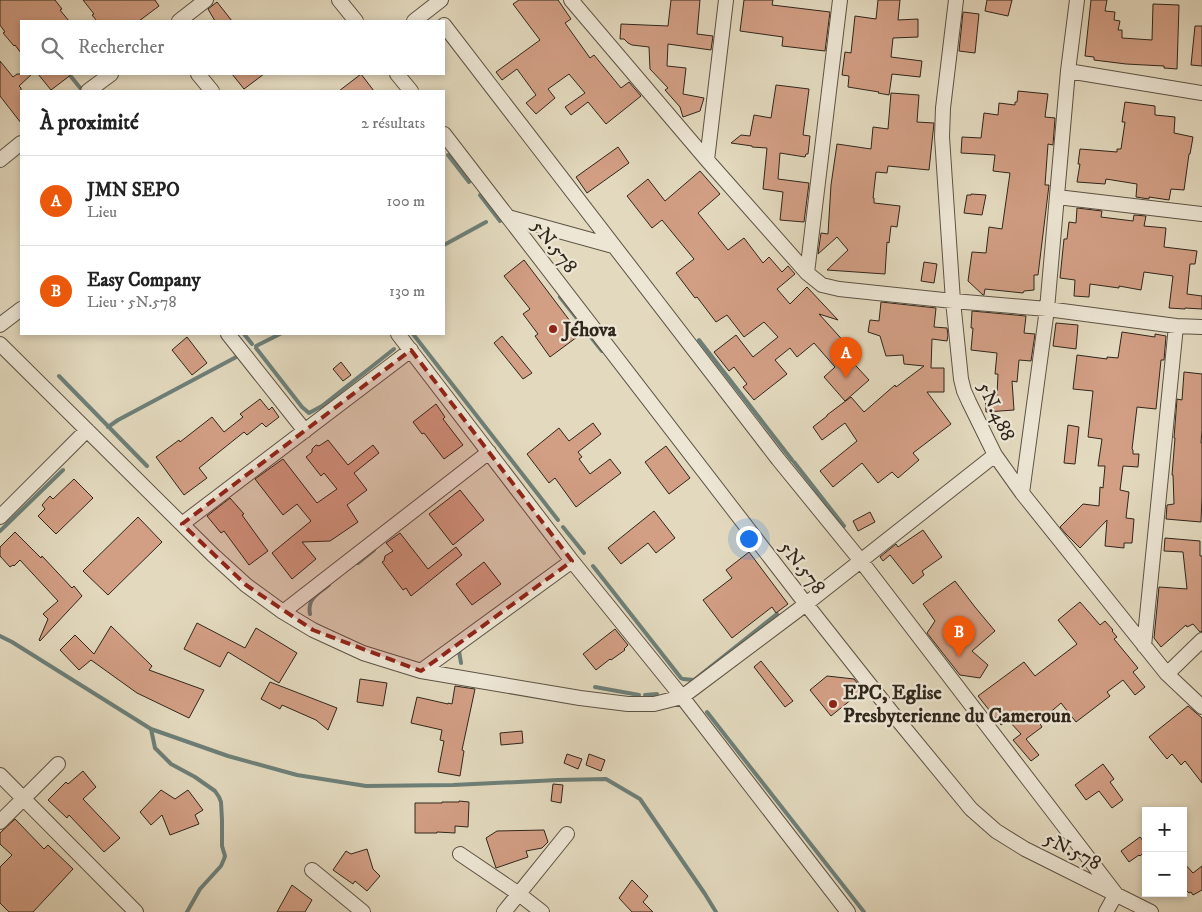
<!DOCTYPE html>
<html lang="fr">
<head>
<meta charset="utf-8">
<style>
  :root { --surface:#fff; --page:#f2f2f2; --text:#222; --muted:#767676; --line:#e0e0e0; --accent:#ea580c }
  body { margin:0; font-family:"IM FELL DW Pica",serif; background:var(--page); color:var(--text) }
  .controls { position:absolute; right:15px; bottom:15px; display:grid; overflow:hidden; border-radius:0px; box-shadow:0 2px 8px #0003 }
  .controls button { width:45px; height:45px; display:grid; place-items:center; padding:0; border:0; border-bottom:1px solid var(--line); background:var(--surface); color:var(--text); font:25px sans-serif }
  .you { position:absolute; left:748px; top:538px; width:18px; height:18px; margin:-12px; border:4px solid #fff; border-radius:50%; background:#1a73e8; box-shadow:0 0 0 8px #1a73e833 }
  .badge { display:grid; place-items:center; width:32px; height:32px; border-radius:50%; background:var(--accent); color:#fff; font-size:16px; font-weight:700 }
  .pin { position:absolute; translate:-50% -41px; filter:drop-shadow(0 1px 2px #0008) }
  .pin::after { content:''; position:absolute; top:26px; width:18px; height:15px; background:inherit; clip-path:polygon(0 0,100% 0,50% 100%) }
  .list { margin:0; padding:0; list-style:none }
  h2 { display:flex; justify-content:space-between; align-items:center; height:65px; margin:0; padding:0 20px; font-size:21px }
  h2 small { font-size:16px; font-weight:400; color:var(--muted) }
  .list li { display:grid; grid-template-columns:32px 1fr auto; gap:15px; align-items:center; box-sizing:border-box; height:90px; padding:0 20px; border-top:1px solid var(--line) }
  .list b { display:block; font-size:19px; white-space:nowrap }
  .list p { margin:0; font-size:16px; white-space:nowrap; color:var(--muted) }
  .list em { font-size:16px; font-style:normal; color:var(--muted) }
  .icon { flex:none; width:28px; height:28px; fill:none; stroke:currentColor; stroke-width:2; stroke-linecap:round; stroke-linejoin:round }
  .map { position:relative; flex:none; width:1202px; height:912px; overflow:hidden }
  .search { position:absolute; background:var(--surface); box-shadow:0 2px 8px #0003; left:20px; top:20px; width:425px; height:55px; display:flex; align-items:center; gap:12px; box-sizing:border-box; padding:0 18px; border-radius:0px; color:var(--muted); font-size:19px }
  .panel { position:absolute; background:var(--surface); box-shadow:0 2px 8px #0003; left:20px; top:90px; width:425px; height:245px; border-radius:0px }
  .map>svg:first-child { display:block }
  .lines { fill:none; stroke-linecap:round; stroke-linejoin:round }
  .stream { stroke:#6d7f78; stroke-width:4 }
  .building { fill:#d29e84; stroke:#30261b }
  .minor-casing { stroke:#5d5344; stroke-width:16 }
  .minor { stroke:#ede6d5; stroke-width:14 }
  .marked { fill:#8f2418; fill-opacity:0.2; stroke:#8f2418; stroke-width:4; stroke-dasharray:10 6; stroke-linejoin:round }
  .poi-dot { fill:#8f2418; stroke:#ede6d5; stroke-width:2 }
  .labels { text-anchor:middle; stroke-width:4.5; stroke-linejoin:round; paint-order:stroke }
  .street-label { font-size:20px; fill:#30261b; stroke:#ede6d5 }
  .poi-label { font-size:20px; font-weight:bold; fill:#30261b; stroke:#ede6d5; text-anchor:start }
</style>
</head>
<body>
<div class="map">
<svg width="1202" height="912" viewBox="0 0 1202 912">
  <rect width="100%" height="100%" fill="#e3d9be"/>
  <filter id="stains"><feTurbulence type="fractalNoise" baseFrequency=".004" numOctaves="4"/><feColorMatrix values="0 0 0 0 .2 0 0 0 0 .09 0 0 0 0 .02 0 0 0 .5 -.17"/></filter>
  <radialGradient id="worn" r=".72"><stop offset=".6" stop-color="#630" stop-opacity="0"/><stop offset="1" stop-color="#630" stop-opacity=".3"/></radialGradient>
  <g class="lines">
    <path class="stream" d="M69 74 81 89 84 87
      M448 155 469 182
      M480 195 500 221
      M444 245 486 222
      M560 297 579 321
      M586 331 602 351
      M244 334 252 344
      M413 334 558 520
      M699 340 792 460
      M256 346 280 334
      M256 348 302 407 309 413 322 406 394 349
      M59 376 147 466
      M108 427 118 420 240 355
      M794 462 844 526
      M563 527 584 553
      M0 531 63 470
      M358 563 374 550
      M593 566 681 678
      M310 614C307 599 318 593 329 585
      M0 636 12 642 151 729 228 756 297 775 366 786 453 785 558 780 606 779 640 799 705 894 716 912
      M460 650 459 651 461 663
      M683 679 694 680 777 614
      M595 687 639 695
      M645 695 657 694
      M707 712 864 912
      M151 729 155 748 171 764 195 777 215 791 219 797 221 802 222 820V846L225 856 224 859 221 866 200 889 187 912"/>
  </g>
  <path class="building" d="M0 0H55L62 9 60 10 69 21H21V53L15 45 14 46 9 40 3 33 5 32 0 25Z
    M83 0H155L159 6 139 21H97L92 15 94 14Z
    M519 0H558L571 19 565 23 590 58 594 55 621 88 629 82 641 96 606 124 588 102 571 115 565 107 585 93 569 74 548 89 555 98 536 114 526 103 536 95 517 69 502 80 496 72 540 40 513 4Z
    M671 0H700L697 34 713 36 711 50 668 44 667 66 686 68 683 94 704 98 700 111 683 117 680 107 665 90 668 88 650 69 649 47 632 45 628 43 624 39H620L621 24 668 26Z
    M744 0H773L772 5 830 12 825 51 782 46 783 37 740 31Z
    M878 0H900L898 20 918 19V37L893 38 891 57 922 61 920 77 892 74 889 95 878 93 879 92 848 87 849 76 842 75 845 52 851 53 855 16 876 19Z
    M987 0H1012L1008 16 985 11Z
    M1091 0H1107L1105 11 1115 12 1114 20 1120 21 1118 30H1122V38L1152 40 1153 4 1179 5 1177 69 1164 68V66L1126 64 1094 60V57L1085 56Z
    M217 2 232 21H215L208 9Z
    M963 12 979 14 975 53 959 51Z
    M1195 26H1202V66L1191 65Z
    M0 61 13 77 17 74H32L19 86 21 88V123L0 96Z
    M38 74H72L51 90Z
    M232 74H264L244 89Z
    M361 74 374 91H339Z
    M776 85 809 89 803 135 810 136 808 154H806L805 157 780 153 778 179 809 183 804 222 780 220 783 192 763 189 767 148 752 147V146L731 143 741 135 750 136 754 115 771 118Z
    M1018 91 1048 94 1045 117 1055 118 1053 145 1048 144 1045 185H1049L1038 275H1034V290L1024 291 1023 293 985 289 984 295H983L968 281 972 252 986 253 989 227 1002 229 1010 173 993 171 995 155 961 153 962 137 981 138 984 113 998 115 999 103 1015 105V102H1017Z
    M891 93 919 95 917 122 934 123 929 170 888 166 887 173 876 172 873 198H874V203L900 206 897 227 891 226 889 243 887 242 885 274 827 270 848 250 837 237 818 254 821 233 828 234 831 185 837 144 871 149 873 127 888 129Z
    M1125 102 1155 106V115L1175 117 1174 133 1193 137 1190 154H1189L1184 190 1171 189 1169 200 1149 197V199L1136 197 1137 184 1106 179 1105 184 1077 182 1080 164H1078L1080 149 1117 152V149H1121L1125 122H1122Z
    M618 147 629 163 587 193 576 177Z
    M700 171 720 194 698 213 728 250 744 238 763 263 769 257 782 272 788 266 795 274 777 289 790 304 807 287 838 320 819 314 847 345 845 347 849 353 846 355 869 380 845 401 824 377 835 367 814 343 797 357 790 348 775 360 787 374 754 400 743 387 747 384 734 367 729 371 714 352 736 335 753 357 778 337 764 322 744 337 727 315 716 322 697 297 695 298 676 273 694 259 662 220 652 228 627 196 648 179 665 201Z
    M971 194 986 195 982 215 964 213 967 195H971Z
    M1077 208 1102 211 1101 217 1133 221 1134 215 1146 216 1144 226 1166 228 1164 247 1197 251 1195 264H1190L1187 294 1202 296V309L1185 308V309L1169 308 1173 276 1144 272 1141 290 1119 286V288L1090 284 1089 297 1074 296 1075 280 1060 278 1064 239H1067L1069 222 1076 223Z
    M524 260 570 321 567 323 577 337 550 357 535 336 538 334 523 314 530 309 504 276Z
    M924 262 937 264 934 283 921 281Z
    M881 302 936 308 934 327 947 328 948 335 947 341 932 339 931 368H944V392H927L951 424 913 453 919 460 898 478 892 472 878 483 862 463 833 487 820 471 857 441 845 423 822 440 813 427 827 416V415L851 397 864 412 895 385 896 387 924 366 904 364 903 355 886 356 880 336 868 332 870 320 879 321Z
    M972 311 1026 316 1024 333 1035 334 1031 361 1019 360 1017 382 1012 381 1014 410 986 412 985 396 997 395 998 374H995L997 353 971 350 973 328H971Z
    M1056 323 1078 325 1076 349 1053 346Z
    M1122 332 1155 337V334L1166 336 1164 360H1161L1156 409 1137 407 1132 449 1133 450V454H1139L1138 467 1123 466 1120 490 1129 492 1126 518 1134 519 1132 543H1124V548L1105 546 1107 520 1080 548 1066 534 1060 527 1083 504 1099 506 1100 487 1103 488 1105 466H1098L1102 439 1088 437 1093 391 1073 389 1077 355 1107 359V357L1118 358Z
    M502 336 532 373 523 379 494 343Z
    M187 337 207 363 192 375 172 350Z
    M341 362 351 375 343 381 333 369Z
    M1184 372 1202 374V430L1201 443H1202V496L1201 522 1166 519 1167 505 1174 504 1173 475H1172L1175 438H1174L1177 399 1182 400Z
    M260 399 269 410 272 407 279 417 266 427 262 423 247 435 244 432 199 468 207 478 184 495 156 457 179 440 180 442 212 417 224 432 243 417 240 414Z
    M436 404 445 417 443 419 463 445 444 459 424 433 422 434 413 422Z
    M593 423 601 434 578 452 582 457 579 459 590 474 610 459 621 473 576 507 555 478 549 483 527 454 559 428 569 441Z
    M1068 425 1079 427 1075 464 1064 463Z
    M328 440 348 465 373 445 379 453 354 473 367 490 347 505 358 522 330 541 302 542 316 559 292 579 272 553 311 521 297 504 283 515 255 479 283 459 317 503 337 489 324 473 321 476 306 457 312 452V449L316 445 319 446Z
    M666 446 690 478 669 494 645 462Z
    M74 479 93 498 56 534 38 516 45 509 42 505 50 496 53 499Z
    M460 490 484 520 453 545 429 514Z
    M230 498 244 514 242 515 268 551 249 565 224 531 221 533 207 516Z
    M654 511 675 538 656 553 648 543 621 564 608 548Z
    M870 512 875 522 858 531 853 521Z
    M138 517 162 542 108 595 83 571Z
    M923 530 942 557 922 571 924 575 913 584 890 555 883 561 880 557 896 544 898 547Z
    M15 532 41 558 42 556 72 588 74 586 82 596 40 641 39 640 48 619 43 614 58 601 20 560 14 566 13 565 10 567 0 556V547Z
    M400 533 428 569 456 547 462 555 411 596 406 588 403 590 382 562 384 561 385 556 393 551 386 543Z
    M1165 538 1200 541V556H1202V631L1200 632 1193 624 1187 627 1186 625 1161 647 1154 638 1159 587 1187 589 1183 552 1164 551Z
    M749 552 788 604 776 613 772 607 732 638 703 600 732 578 726 570Z
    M484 562 501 584 472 605 456 584Z
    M955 581 975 607 995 631 972 651 988 665 980 678 960 675 927 633 935 621 923 604Z
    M1080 602 1100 625 1105 621 1113 630 1112 631 1117 637 1114 639 1138 668 1133 672 1145 687 1135 695 1123 680 1107 692 1110 696 1076 722 1061 703 1039 722 1042 727 1026 739 1039 755 1031 761 1013 740 1021 734 1008 720 1001 725 978 696 1024 662 1035 676 1077 644 1058 620Z
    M197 623 245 648 256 628 297 653 279 683 228 652 220 667 184 649Z
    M111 626 152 666 149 670 204 690 189 718 137 693 91 660 79 670 60 650 75 635 94 654Z
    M615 629 628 645 624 649 625 650 611 660 610 659 596 670 583 654Z
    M761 661 793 701 785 707 754 667Z
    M827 676 854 679 863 690 831 716 810 690Z
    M360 679 387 683 383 706 357 702Z
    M270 682 337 708 328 730 316 720 282 705 280 709 261 699Z
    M455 686 475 689 462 750 464 751 460 776 438 772 444 741 440 740 442 730 411 723 417 697 448 704V703L452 704Z
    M1188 706 1202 718V783L1185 761 1181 765 1172 754 1167 759 1149 737Z
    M522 731 523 743 501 745 500 733Z
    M567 754 582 759 578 769 564 763Z
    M589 754 605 760 601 771 586 765Z
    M1103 764 1114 779 1110 782 1123 800 1112 808 1099 791 1086 800 1075 785Z
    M83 771 96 787 83 799 120 838 104 852 69 815 67 818 48 800 66 782 68 784Z
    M553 784 563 785 561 803 551 801Z
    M161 790 175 799 188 790 203 810 195 815 199 824 170 835 162 815 151 825 140 812Z
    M459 801 469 802 468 827 455 826V833L437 832V833H415V803H442V802H459Z
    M15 819 44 849 48 845 73 869 33 912H9L0 903V867L12 855 0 844V833Z
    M544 830 548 842 542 848 526 851 528 857 496 868 486 838 497 831Z
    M1140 837 1146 844V851L1140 856 1139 855 1129 862 1121 851Z
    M367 849 373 869 380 876 367 891 355 881 353 884 333 870 346 851 351 854Z
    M1183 862 1193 873 1202 866V890L1193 895 1191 892 1189 893 1183 887Z
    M632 880 648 896 643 902 653 912H632L619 898Z
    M292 885 312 900 305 912H277Z"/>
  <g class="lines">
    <g class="minor-casing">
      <path id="minor" d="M339 0 356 21
        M571 0 707 160 807 273 822 285 839 289 953 301 1047 309 1176 326 1202 327
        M956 0 943 108 942 137 953 301 961 379 964 391 969 402 995 455 1022 493 1167 674 1202 707
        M179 21 206 0
        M414 21 441 0
        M444 25 778 459 861 561 1116 894 1106 912
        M1068 71 1202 93
        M198 74 212 91
        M397 74 411 91
        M88 91 111 74
        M444 134 806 604 897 719 971 809 996 831 1025 849 1151 912
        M0 160 21 143
        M707 160 726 0
        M1057 197 1202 214
        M508 217 613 246
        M807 273 840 0
        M0 325 21 309
        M228 334 305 431
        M398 334 572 561 682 697 848 912
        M0 344 213 555 246 585 283 612 313 630 363 653 421 671 580 698 628 704H654L682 697 806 604 995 455
        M1022 493 1047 309 1068 71 1077 0
        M0 517 87 430
        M182 524 411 350
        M283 612 489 452
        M1144 646 1176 326
        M421 671 572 561
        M1167 674 1202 640
        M0 775 136 912
        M0 822 58 764
        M460 854 519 894 542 912
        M312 870 363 912
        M504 912 567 834"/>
    </g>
    <use href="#minor" class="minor"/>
  </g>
  <path class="marked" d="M411 350 572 561 421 671 313 630 246 585 182 524Z"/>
  <g class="poi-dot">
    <circle cx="553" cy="329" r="5"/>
    <circle cx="833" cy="704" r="5"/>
  </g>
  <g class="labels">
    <g class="street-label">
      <text transform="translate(555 246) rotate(52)" y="7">5N.578</text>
      <text transform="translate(997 411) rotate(65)" y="7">5N.488</text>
      <text transform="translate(803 567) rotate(52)" y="7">5N.578</text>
      <text transform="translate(1073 850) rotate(27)" y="7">5N.578</text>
    </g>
    <g class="poi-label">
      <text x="563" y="336">Jéhova</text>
      <text x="843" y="699">EPC, Eglise<tspan x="843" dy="23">Presbyterienne du Cameroun</tspan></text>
    </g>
  </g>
  <rect width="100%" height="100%" filter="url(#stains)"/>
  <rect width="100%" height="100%" fill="url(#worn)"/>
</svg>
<div class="controls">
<button>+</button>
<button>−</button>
</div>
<div class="you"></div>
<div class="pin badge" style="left:846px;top:378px">A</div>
<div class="pin badge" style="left:959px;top:657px">B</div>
<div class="search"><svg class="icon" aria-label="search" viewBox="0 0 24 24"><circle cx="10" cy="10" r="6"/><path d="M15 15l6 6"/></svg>Rechercher</div>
<section class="panel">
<h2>À proximité<small>2 résultats</small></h2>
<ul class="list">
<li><span class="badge">A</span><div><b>JMN SEPO</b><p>Lieu</p></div><em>100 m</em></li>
<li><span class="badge">B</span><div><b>Easy Company</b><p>Lieu · 5N.578</p></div><em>130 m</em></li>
</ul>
</section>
</div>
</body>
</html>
